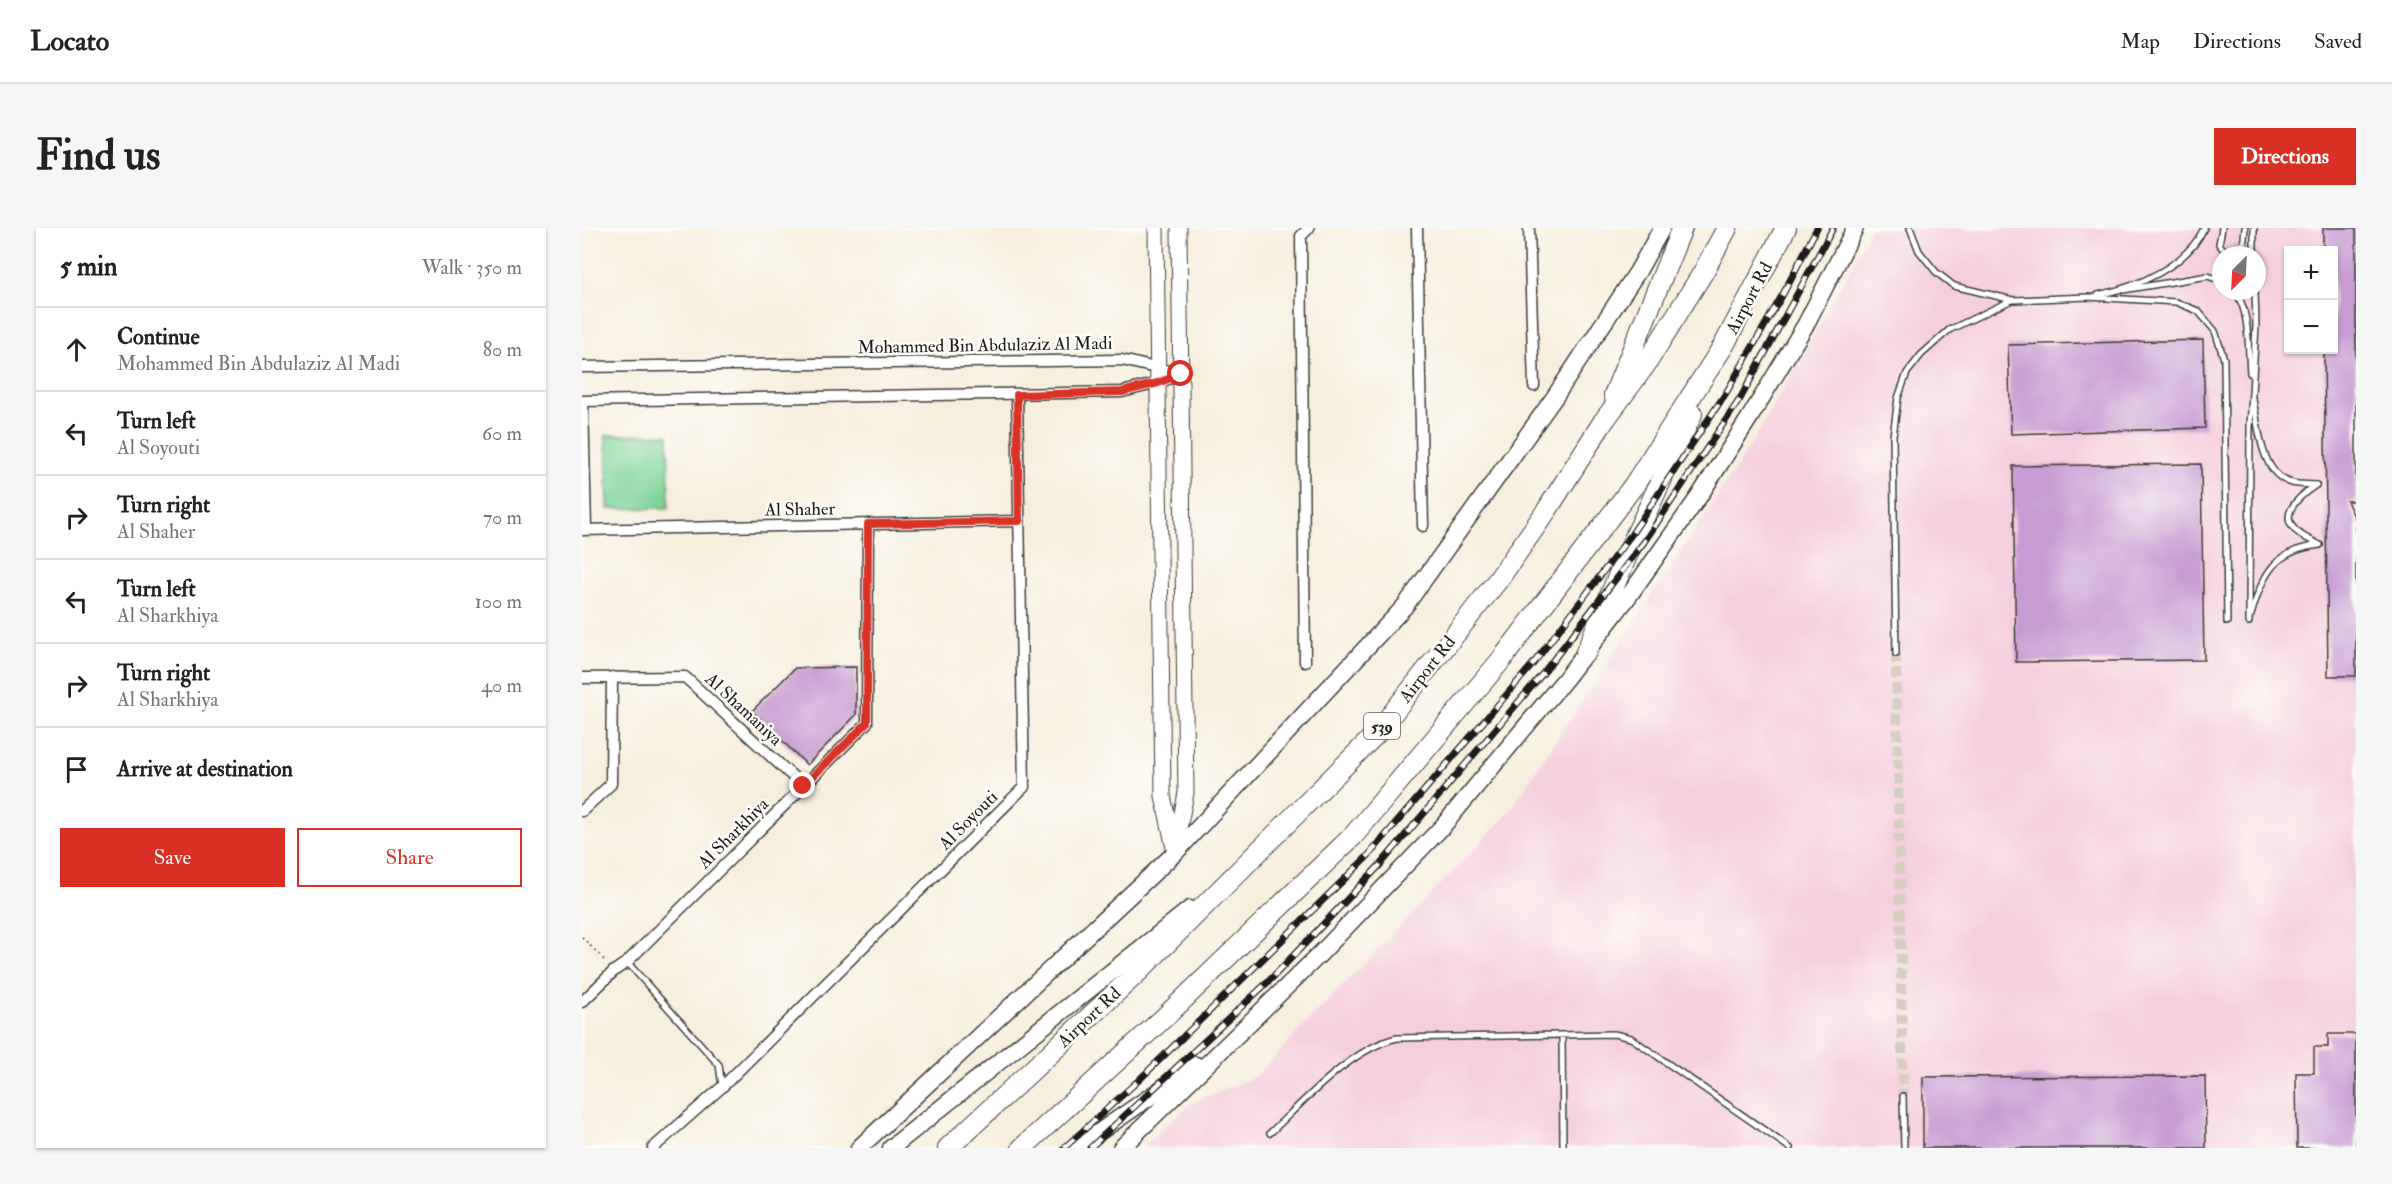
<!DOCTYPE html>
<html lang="en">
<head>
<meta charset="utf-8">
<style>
  :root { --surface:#fff; --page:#f6f6f6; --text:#222; --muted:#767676; --line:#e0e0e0; --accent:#d93025 }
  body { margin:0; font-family:"IM FELL Double Pica",serif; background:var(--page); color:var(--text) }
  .controls { position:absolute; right:18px; top:18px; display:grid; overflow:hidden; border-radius:0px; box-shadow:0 2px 4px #0004 }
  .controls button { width:54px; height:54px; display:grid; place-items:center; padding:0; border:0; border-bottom:2px solid var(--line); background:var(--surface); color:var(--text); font:30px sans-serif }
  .compass { position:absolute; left:1630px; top:18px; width:54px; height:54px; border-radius:50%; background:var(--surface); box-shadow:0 2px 4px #0004; rotate:204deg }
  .stop { position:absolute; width:18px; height:18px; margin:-14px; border:4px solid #d93025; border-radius:50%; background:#fff }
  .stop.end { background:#d93025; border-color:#fff; box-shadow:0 2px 6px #0008 }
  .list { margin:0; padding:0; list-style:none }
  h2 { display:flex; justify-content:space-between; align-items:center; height:78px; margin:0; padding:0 24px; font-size:26px }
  h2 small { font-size:20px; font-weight:400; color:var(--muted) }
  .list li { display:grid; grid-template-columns:39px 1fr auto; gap:18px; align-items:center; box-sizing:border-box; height:84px; padding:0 24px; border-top:2px solid var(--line) }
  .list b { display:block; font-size:22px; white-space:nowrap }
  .list p { margin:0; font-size:20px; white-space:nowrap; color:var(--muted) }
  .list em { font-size:20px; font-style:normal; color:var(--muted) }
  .actions { display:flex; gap:12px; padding:18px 24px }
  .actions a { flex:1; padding:14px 0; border:2px solid var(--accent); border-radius:0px; text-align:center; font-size:21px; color:var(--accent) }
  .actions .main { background:var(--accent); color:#fff }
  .icon { flex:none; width:33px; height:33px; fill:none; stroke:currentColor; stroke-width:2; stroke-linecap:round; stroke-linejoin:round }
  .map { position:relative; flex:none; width:1774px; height:920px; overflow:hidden; border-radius:0px }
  header { display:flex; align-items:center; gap:36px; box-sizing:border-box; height:84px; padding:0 30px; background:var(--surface); border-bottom:2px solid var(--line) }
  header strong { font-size:28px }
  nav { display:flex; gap:33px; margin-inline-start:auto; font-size:21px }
  .intro { display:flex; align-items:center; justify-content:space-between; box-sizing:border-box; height:144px; padding:0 36px }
  h1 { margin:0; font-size:42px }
  .button { padding:15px 27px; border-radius:0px; background:var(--accent); color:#fff; font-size:21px; font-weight:700 }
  main { display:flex; gap:36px; padding:0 36px }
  aside { flex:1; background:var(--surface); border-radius:0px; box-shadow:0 2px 4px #0004 }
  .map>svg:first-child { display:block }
  .built { fill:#f4cfdd; fill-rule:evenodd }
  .green { fill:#7ed498; stroke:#4d785a; stroke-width:1.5 }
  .building { fill:#c69cd2 }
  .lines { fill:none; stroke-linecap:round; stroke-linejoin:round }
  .street-tunnel { stroke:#d6cfc1; stroke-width:10; stroke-dasharray:10 5; stroke-linecap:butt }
  .lane-casing { stroke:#3d3c39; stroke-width:8 }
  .street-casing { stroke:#3d3c39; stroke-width:13 }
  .secondary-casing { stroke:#3d3c39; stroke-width:17 }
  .primary-casing { stroke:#3d3c39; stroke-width:19 }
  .highway-casing { stroke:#3d3c39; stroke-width:22 }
  .path { stroke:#3d3c39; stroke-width:2; stroke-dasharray:1.5 4.5; stroke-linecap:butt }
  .lane { stroke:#fff; stroke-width:5 }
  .street { stroke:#fff; stroke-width:10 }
  .secondary { stroke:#fff; stroke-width:15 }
  .primary { stroke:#fff; stroke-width:16 }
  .highway { stroke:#fff; stroke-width:20 }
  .rail-casing { stroke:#1c1c1c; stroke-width:7 }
  .rail { stroke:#fdfcf7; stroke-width:4.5; stroke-dasharray:14; stroke-linecap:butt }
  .route { stroke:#d93025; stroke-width:8 }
  .labels { text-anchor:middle; stroke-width:5; stroke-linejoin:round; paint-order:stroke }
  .shield { fill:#fdfcf7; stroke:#605f5e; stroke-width:1.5 }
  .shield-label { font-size:16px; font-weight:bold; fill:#1c1c1c }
  .street-label { font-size:18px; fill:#1c1c1c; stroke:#fdfcf7 }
</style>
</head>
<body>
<header>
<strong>Locato</strong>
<nav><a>Map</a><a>Directions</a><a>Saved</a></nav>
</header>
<div class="intro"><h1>Find us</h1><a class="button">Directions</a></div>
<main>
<aside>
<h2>5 min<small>Walk · 350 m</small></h2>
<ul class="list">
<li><svg class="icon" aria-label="ahead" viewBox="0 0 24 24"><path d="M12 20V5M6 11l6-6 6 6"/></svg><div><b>Continue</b><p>Mohammed Bin Abdulaziz Al Madi</p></div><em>80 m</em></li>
<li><svg class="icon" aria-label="left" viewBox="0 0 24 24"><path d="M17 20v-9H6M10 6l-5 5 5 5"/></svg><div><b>Turn left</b><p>Al Soyouti</p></div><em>60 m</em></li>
<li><svg class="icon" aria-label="right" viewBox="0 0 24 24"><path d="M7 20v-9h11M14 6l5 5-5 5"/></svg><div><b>Turn right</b><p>Al Shaher</p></div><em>70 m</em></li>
<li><svg class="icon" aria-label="left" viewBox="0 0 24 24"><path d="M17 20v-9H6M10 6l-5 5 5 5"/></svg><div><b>Turn left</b><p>Al Sharkhiya</p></div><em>100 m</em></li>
<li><svg class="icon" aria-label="right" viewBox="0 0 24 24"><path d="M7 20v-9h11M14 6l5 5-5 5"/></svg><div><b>Turn right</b><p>Al Sharkhiya</p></div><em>40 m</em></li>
<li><svg class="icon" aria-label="arrive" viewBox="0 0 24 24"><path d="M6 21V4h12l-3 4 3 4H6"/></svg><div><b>Arrive at destination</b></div></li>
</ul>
<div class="actions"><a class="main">Save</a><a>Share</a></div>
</aside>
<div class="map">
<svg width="1774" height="920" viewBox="0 0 1774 920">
  <rect width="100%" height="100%" fill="#fdfcf7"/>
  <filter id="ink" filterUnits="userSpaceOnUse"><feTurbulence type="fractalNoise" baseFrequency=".0167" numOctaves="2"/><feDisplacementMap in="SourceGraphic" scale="12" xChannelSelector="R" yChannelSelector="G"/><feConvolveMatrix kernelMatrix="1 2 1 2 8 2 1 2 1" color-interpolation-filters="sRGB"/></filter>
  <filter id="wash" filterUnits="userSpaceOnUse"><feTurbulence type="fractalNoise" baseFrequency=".008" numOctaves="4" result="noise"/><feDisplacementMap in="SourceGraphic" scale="24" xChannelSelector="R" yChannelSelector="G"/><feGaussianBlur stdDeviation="1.35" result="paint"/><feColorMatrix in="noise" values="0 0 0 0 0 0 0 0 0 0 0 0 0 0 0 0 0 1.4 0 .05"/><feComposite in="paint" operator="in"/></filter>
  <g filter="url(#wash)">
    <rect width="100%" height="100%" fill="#f7efde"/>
    <path class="built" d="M1288 0H1320V5L1326 0H1774V920H560L609 875 674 848 924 588 1167 220 1277 25ZM1706 22H1752V122H1706ZM1639 27H1675V63H1639Z"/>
    <path class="green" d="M86 206 87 280 26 281 24 207Z"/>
    <g id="blocks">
      <path class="building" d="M1741 0H1774V273H1765L1774 293V448H1746L1742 122H1752V22H1741Z
        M1621 112 1623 200 1429 206 1426 117Z
        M1619 236 1622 432 1434 434 1431 238Z
        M274 439V487L225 537 170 483 213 440Z
        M1746 806H1774V920H1715L1714 845H1732V819H1746Z
        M1623 848 1624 920H1341V849Z"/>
    </g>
  </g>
  <g filter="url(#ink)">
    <use href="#blocks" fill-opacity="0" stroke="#3d3c39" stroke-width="1.5"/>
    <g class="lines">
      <path class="street-tunnel" d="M1314 426 1321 868"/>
      <g class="lane-casing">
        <path id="lane" d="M1328 0 1337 23 1354 44 1372 58 1431 72 1506 69 1594 74 1616 83 1633 103 1642 131 1645 394
          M1640 0 1637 16C1645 27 1651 28 1661 20L1663 0
          M1672 0V27
          M1541 62 1626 48 1639 53
          M1652 63C1668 79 1666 122 1668 145
          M1516 67C1555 59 1605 38 1622 0
          M1671 172C1677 198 1678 247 1710 255 1718 257 1726 256 1734 257
          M1734 257C1716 269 1691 290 1721 308 1726 311 1732 314 1738 317
          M1669 387C1681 346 1692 322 1738 317
          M1667 394 1668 198 1674 98 1673 63
          M1314 426 1311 208 1316 170 1325 145 1339 127 1367 102 1430 72
          M45 734 137 837 140 858
          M980 807 981 920
          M1321 868 1322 920
          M688 905C722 873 770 820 815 810L1032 806 1049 810 1208 920"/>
      </g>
      <g class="street-casing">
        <path id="street" d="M835 0 841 298
          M947 0 952 158
          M0 139 540 132 599 146
          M0 173 540 164 576 155 599 146
          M1 173 4 302
          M0 302 437 293
          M723 434 719 8 727 0
          M0 450 103 449 221 558
          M0 583 29 556 30 449
          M0 774 32 743 45 734 285 495 286 296
          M71 920 140 859 442 559 435 167"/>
      </g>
      <g class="secondary-casing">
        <path id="secondary" d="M574 0 581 568 593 625
          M594 616 604 565 597 0"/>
      </g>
      <g class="primary-casing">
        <path id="primary" d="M277 920 593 625 823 378 972 170 1056 43 1080 0
          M309 920 608 681
          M494 920 614 837
          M539 920 738 726 861 598 984 450 1046 369 1116 270 1168 189 1224 96 1273 0"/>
      </g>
      <g class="highway-casing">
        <path id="highway" d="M1032 167 1100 0
          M1004 424 1052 311 1110 186
          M366 920 556 744 794 506 916 352 965 282 1021 194 1064 136 1122 43 1145 0
          M440 920 585 787 771 608 920 431 1052 257 1142 117 1204 0"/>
      </g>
      <path class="path" d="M0 709 25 735"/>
      <use href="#lane" class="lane"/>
      <use href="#street" class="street"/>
      <use href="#secondary" class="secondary"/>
      <use href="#primary" class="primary"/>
      <use href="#highway" class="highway"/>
      <g class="rail-casing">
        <path id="rail" d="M482 920 558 851 786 628 951 436 1049 307 1144 165 1201 66 1235 0
          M508 920 687 753 798 637 962 444 1062 314 1158 171 1251 0"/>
      </g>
      <use href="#rail" class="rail"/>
    </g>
  </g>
  <g class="lines" filter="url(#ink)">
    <path class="route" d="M221 558 285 495 286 296 437 293 435 167 540 164 576 155 599 146"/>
  </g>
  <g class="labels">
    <rect class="shield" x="782" y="485" width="36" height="26" rx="4.5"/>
    <g class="shield-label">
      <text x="800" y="504">539</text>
    </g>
    <g class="street-label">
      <text transform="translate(1167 70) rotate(-62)" y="6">Airport Rd</text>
      <text transform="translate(403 117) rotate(-1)" y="6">Mohammed Bin Abdulaziz Al Madi</text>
      <text transform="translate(218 281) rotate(-1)" y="6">Al Shaher</text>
      <text transform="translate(845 441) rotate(-52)" y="6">Airport Rd</text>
      <text transform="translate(162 481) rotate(43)" y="6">Al Shamaniya</text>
      <text transform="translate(386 592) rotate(-45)" y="6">Al Soyouti</text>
      <text transform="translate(151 605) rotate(-45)" y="6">Al Sharkhiya</text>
      <text transform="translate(507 789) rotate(-43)" y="6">Airport Rd</text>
    </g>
  </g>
</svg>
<div class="controls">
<button>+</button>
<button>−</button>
</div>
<svg class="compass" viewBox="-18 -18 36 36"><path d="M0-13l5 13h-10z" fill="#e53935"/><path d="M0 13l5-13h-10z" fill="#767676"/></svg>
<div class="stop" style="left:599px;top:146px"></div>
<div class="stop end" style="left:221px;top:558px"></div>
</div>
</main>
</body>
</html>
